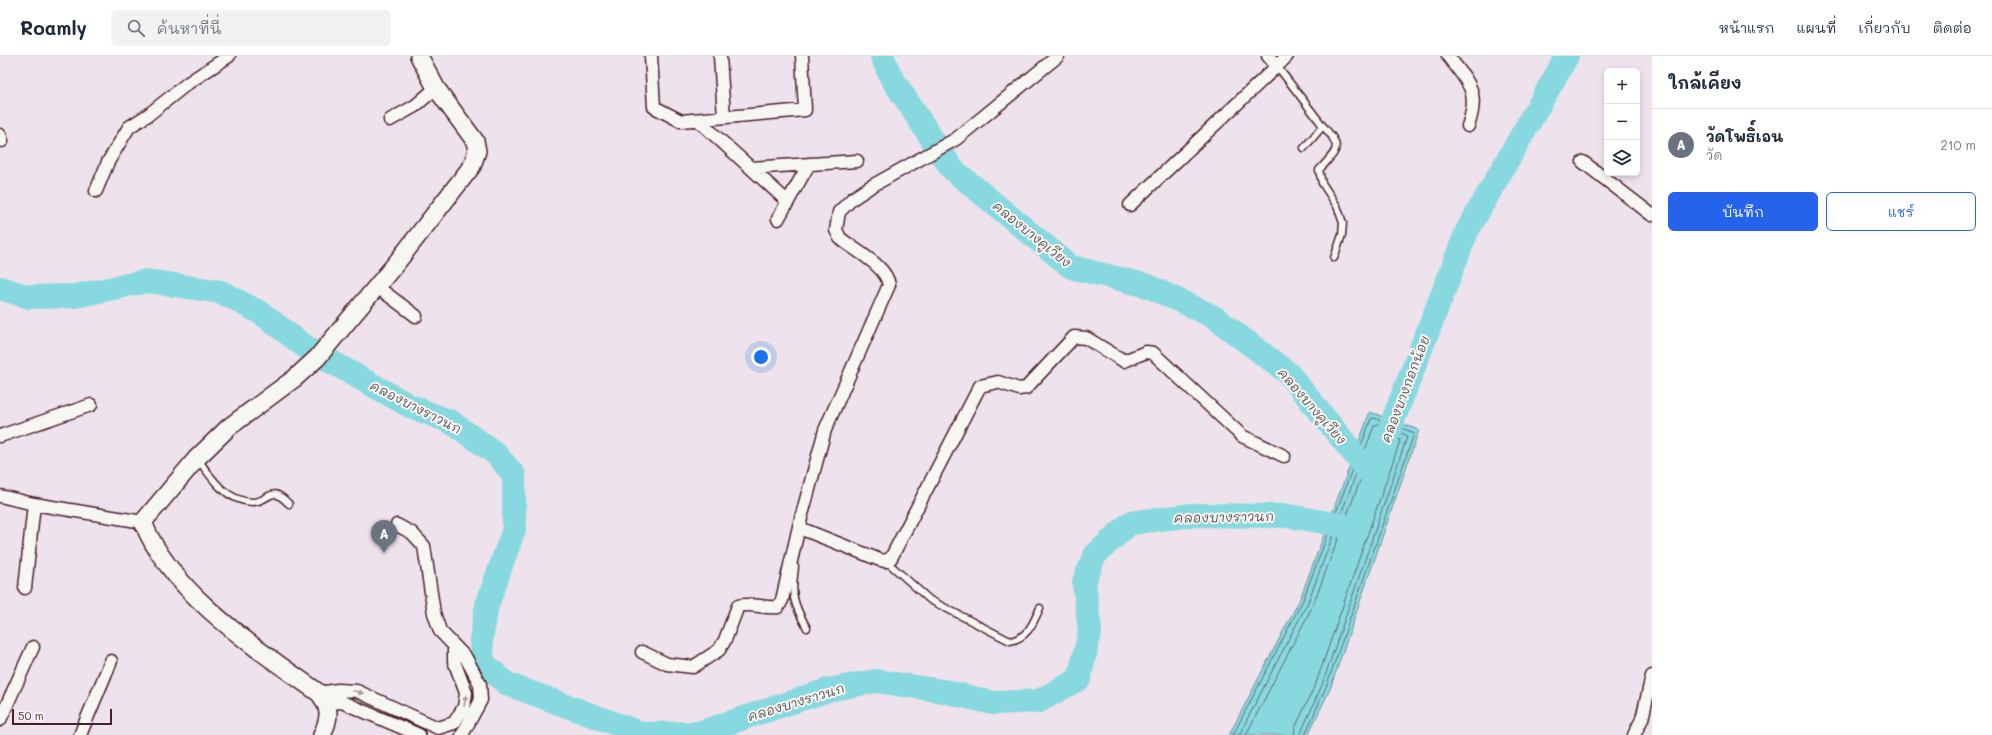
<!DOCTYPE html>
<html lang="th">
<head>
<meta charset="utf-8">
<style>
  :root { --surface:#fff; --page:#f2f2f3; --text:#1f2937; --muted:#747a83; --line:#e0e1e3; --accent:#2563eb }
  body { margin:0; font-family:Mali,"Playpen Sans Thai",sans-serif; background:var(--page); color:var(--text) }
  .controls { position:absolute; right:12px; top:12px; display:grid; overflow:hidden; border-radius:6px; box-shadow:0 2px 6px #0003 }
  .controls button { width:36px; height:36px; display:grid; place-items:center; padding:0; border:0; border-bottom:1px solid var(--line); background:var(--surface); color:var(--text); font:20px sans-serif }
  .scale { position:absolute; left:12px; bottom:10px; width:100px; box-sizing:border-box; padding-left:4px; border:2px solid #4a1f2b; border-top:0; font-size:11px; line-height:14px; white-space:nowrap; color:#4a1f2b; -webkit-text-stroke:3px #f6f6f2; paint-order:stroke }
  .you { position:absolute; left:761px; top:301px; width:14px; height:14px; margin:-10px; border:3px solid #fff; border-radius:50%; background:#1a73e8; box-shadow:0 0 0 6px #1a73e833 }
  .badge { display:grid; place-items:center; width:26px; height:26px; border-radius:50%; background:var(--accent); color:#fff; font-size:13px; font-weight:700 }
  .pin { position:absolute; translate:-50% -33px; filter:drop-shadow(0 1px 2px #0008) }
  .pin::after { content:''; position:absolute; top:21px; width:14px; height:12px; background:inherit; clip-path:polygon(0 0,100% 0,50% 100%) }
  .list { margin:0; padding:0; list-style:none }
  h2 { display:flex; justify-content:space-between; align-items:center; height:52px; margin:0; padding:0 16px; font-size:17px }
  h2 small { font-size:13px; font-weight:400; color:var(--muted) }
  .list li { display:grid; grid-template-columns:26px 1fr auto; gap:12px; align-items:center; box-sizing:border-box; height:72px; padding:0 16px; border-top:1px solid var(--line) }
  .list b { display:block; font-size:15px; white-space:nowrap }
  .list p { margin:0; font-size:13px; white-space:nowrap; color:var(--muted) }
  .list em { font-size:13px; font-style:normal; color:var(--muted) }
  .actions { display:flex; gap:8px; padding:12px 16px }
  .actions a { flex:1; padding:9px 0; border:1px solid var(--accent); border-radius:6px; text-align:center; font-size:14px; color:var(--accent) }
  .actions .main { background:var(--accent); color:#fff }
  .icon { flex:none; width:22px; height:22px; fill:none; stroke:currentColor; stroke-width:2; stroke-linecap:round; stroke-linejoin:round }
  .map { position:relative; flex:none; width:1652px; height:679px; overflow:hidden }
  header { display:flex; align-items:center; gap:24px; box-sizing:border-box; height:56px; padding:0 20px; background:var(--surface); border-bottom:1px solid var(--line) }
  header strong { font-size:19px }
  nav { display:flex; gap:22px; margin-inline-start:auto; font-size:14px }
  .search { width:280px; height:36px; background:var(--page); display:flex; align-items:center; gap:10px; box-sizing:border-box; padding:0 14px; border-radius:6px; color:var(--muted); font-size:15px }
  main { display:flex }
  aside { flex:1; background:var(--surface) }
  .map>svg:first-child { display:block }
  .water { fill:#87d9df; stroke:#6f8f97 }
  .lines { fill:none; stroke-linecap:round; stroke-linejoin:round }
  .shore { stroke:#626973; stroke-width:1 }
  .river { stroke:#87d9df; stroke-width:24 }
  .lane-casing { stroke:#4a1f2b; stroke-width:9 }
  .street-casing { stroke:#4a1f2b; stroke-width:15 }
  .secondary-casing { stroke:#4a1f2b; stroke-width:20 }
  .lane { stroke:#f6f6f2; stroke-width:6 }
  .street { stroke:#f6f6f2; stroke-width:12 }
  .secondary { stroke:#f6f6f2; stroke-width:17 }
  .oneway { fill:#a99598 }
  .labels { text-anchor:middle; stroke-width:4; stroke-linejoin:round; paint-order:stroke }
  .water-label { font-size:13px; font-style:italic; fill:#594e58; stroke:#f6f6f2 }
</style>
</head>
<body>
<header>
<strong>Roamly</strong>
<div class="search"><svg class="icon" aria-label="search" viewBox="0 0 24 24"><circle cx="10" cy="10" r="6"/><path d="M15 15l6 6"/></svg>ค้นหาที่นี่</div>
<nav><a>หน้าแรก</a><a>แผนที่</a><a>เกี่ยวกับ</a><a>ติดต่อ</a></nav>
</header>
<main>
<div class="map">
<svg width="1652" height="679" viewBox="0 0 1652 679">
  <rect width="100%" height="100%" fill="#eee2ec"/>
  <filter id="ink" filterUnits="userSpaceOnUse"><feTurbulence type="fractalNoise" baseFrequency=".025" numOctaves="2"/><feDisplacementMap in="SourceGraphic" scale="8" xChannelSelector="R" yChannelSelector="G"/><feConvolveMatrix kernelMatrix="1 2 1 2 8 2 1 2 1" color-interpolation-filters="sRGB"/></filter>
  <g filter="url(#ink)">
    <path class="water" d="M1370 356 1419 374 1330 633 1308 679H1229L1300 543Z"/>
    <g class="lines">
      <path class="shore" d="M1233 679 1303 544 1371 363 1374 362 1412 376 1414 378 1326 631 1305 679
        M1239 679 1308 546 1374 370 1377 368 1406 379 1407 381 1322 629 1300 679
        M1246 679 1313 549 1378 377 1380 376 1399 383 1400 385 1316 627 1295 672 1294 679"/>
      <path class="river" d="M882 0 891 21 952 113 1071 211 1148 230 1214 261 1288 317 1372 420
        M0 232 29 241 75 240 147 225 221 236 261 257 308 293 335 308 410 350 451 366 495 397 514 419V473L487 549 481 584 483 607 507 628 643 678 699 677 828 634 876 625 943 635 993 647 1039 645 1079 623 1090 576 1084 526 1095 499 1130 467 1192 459 1289 460 1351 471
        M1381 395 1467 175 1567 0"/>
      <g class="lane-casing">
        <path id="lane" d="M1277 10 1323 70 1304 92
          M1323 70C1343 92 1338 93 1319 114L1322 127 1337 150 1343 167 1342 179 1334 202
          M198 403C211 422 226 445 252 446 271 446 269 427 289 448
          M886 505 930 544 1010 585C1028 582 1033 567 1040 552
          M795 511C791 540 793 547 807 572"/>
      </g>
      <g class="street-casing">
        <path id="street" d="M651 0 654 51 681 65 805 54 802 0
          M720 0 724 61
          M1058 0 956 83 870 131 852 143 839 156 836 174 840 182C855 195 886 209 889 229L825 374 800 466 802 473 880 504 886 505 891 502 980 330 998 326 1019 333 1026 332 1074 281 1086 282 1124 305 1146 296 1153 297 1242 380 1284 400
          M1268 0 1277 10 1287 0
          M1448 0C1469 27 1480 36 1468 70
          M390 64 415 50 436 32
          M698 64 788 146
          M0 79 2 85
          M1583 106 1652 159
          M751 112 857 105
          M96 135 108 106 129 71 148 59 188 27 229 0
          M1130 149 1277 10
          M778 163 809 108
          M376 230 416 260
          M0 380 91 349
          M0 440 34 448 143 466
          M397 469 412 477 424 490 434 557 440 575 466 602 480 628 481 644 462 679
          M25 532 34 448
          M642 596 667 608 693 611 719 594 725 584 738 550C750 546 765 553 778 551L782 544 800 466
          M319 637 338 634 357 635 438 672 454 667 464 651 466 637 454 605V590
          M327 647 342 646 419 679
          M0 664 33 591
          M80 679 111 605
          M1634 679 1642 663 1652 620"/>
      </g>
      <g class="secondary-casing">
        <path id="secondary" d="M322 679C330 662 331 652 319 637 259 594 171 538 143 466L197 402 229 371 295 322 317 302 398 205 472 110 477 95 475 85 436 32 419 0"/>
      </g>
      <use href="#lane" class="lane"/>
      <use href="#street" class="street"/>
      <use href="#secondary" class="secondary"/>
    </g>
    <defs><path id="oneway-solid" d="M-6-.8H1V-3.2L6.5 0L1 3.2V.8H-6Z"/></defs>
    <g class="oneway">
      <use href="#oneway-solid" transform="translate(358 636) rotate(15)"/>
      <use href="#oneway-solid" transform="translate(465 645) rotate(-80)"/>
    </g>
  </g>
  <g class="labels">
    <g class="water-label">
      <text transform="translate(1032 178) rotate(39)" y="5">คลองบางคูเวียง</text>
      <text transform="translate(1405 333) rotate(-69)" y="5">คลองบางกอกน้อย</text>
      <text transform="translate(1312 350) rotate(49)" y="5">คลองบางคูเวียง</text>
      <text transform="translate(416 351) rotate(27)" y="5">คลองบางราวนก</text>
      <text transform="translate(1224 461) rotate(-1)" y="5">คลองบางราวนก</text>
      <text transform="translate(796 646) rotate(-17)" y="5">คลองบางราวนก</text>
    </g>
  </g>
</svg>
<div class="controls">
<button>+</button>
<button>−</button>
<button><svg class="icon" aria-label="layers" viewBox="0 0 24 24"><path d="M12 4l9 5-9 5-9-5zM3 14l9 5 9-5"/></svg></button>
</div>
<div class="scale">50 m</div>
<div class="you"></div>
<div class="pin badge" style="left:384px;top:497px;background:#6b7280">A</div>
</div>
<aside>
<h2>ใกล้เคียง<small></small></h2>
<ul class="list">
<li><span class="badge" style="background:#6b7280">A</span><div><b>วัดโพธิ์เอน</b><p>วัด</p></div><em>210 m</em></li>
</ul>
<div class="actions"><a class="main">บันทึก</a><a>แชร์</a></div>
</aside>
</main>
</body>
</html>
